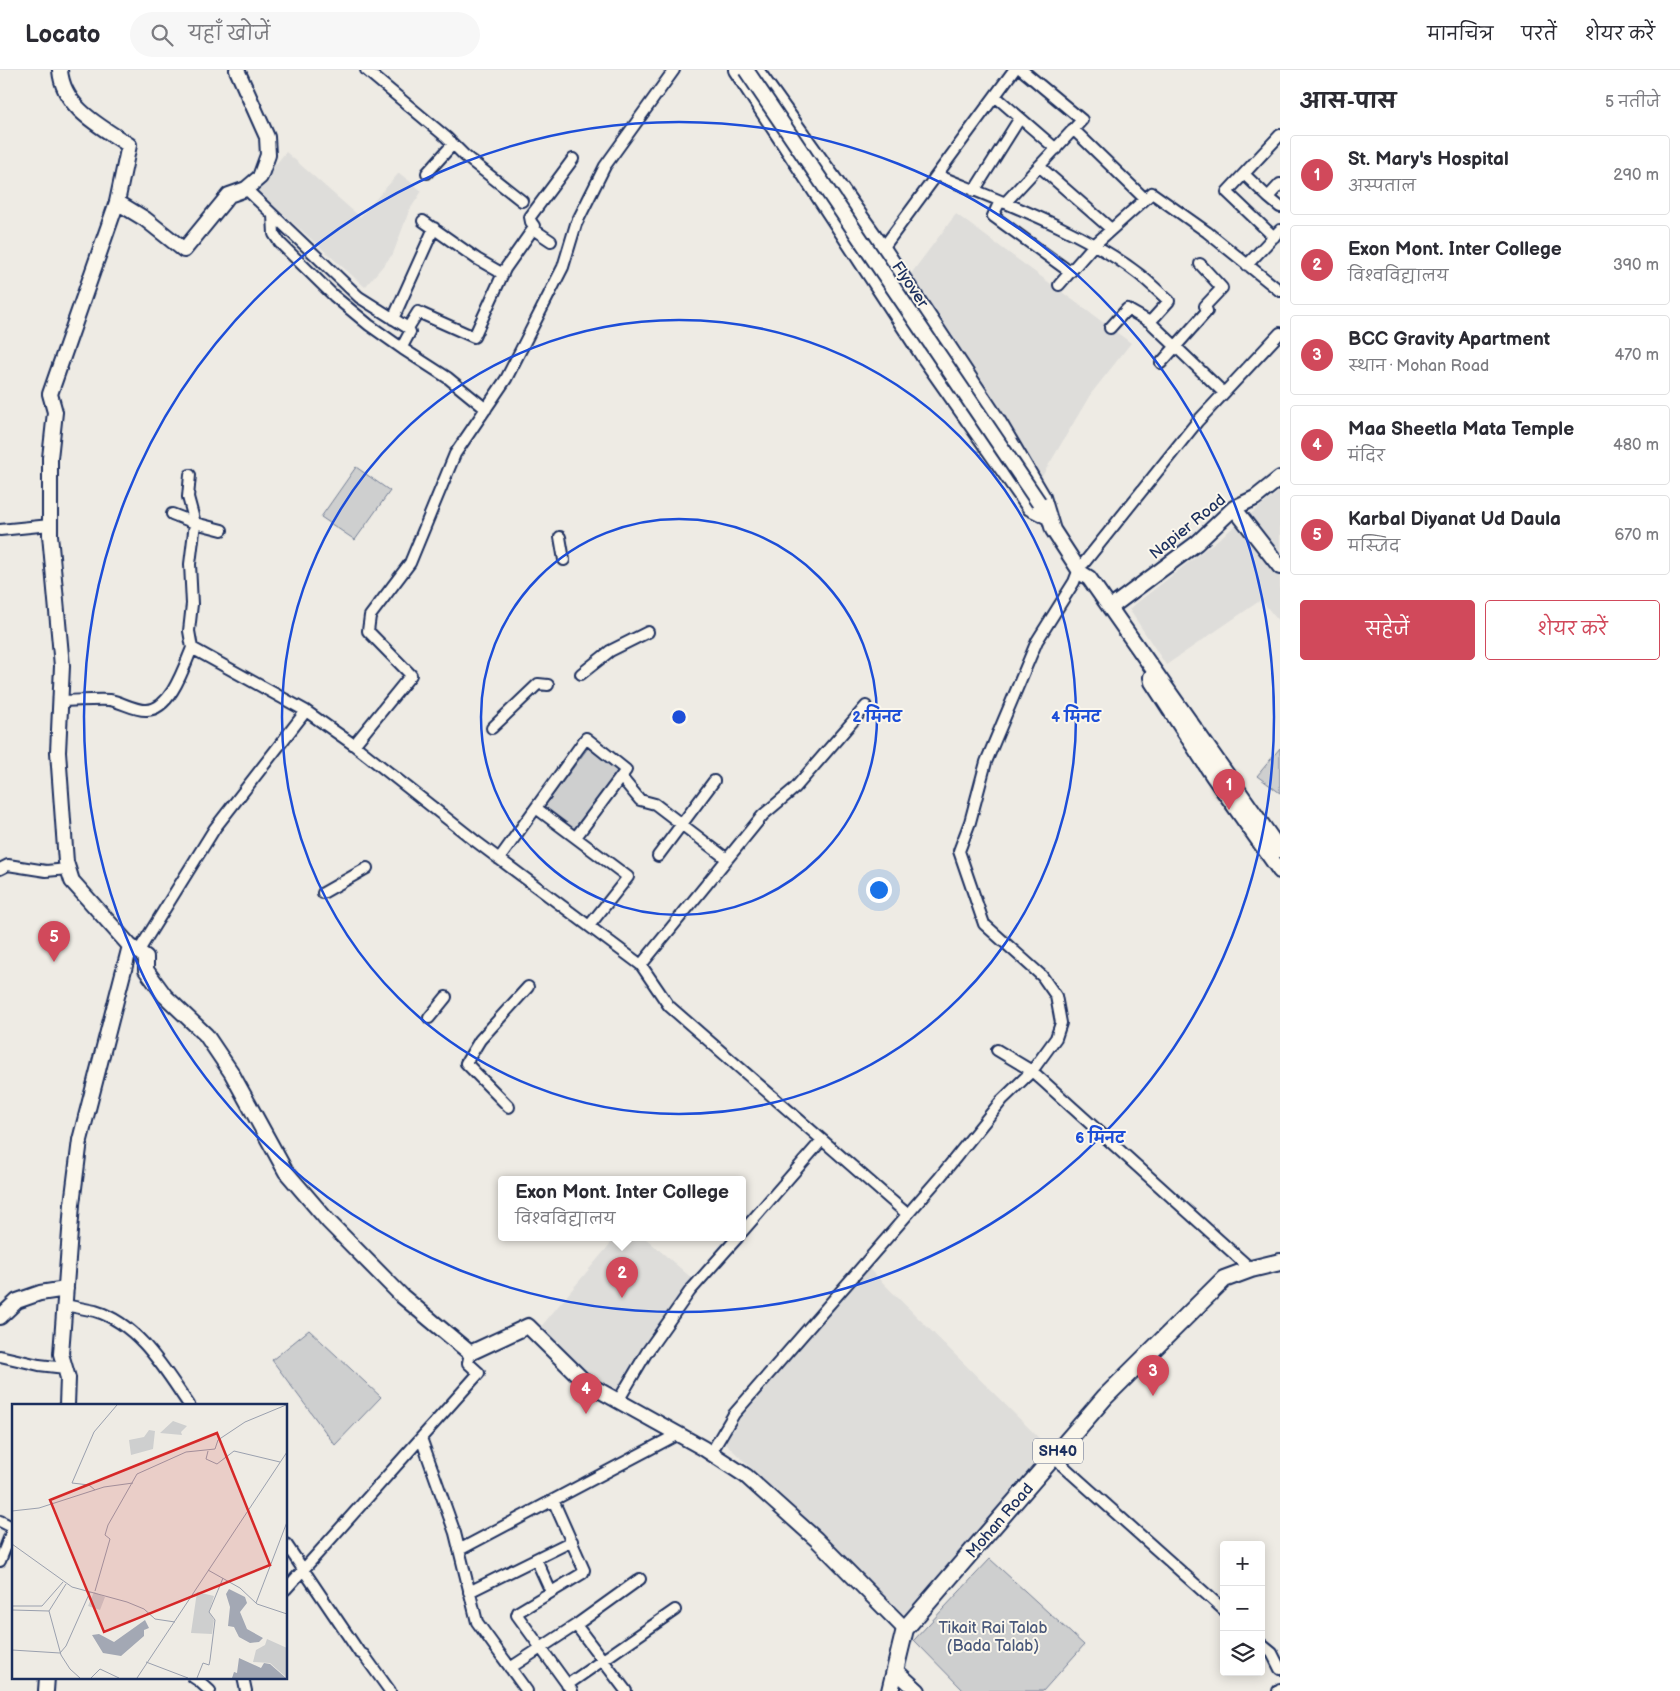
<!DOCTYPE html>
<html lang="hi">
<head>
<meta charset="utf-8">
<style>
  :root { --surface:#fff; --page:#f7f7f7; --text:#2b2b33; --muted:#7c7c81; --line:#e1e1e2; --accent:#d1495b }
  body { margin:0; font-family:"Balsamiq Sans","Playpen Sans Deva",sans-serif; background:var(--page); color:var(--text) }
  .controls { position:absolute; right:15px; bottom:15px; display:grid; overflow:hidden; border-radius:5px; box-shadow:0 2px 12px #0003 }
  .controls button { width:45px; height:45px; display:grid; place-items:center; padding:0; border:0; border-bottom:1px solid var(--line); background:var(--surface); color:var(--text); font:25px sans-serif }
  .you { position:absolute; left:878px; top:819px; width:18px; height:18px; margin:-12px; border:4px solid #fff; border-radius:50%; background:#1a73e8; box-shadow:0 0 0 8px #1a73e833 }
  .badge { display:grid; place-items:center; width:32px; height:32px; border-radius:50%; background:var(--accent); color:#fff; font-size:16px; font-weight:700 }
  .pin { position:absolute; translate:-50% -41px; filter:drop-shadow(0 1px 2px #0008) }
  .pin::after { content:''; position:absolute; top:26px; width:18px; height:15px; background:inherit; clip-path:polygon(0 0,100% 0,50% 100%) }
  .popup { position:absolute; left:498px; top:1106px; width:248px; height:65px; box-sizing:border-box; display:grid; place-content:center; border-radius:5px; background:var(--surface); filter:drop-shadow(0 1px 4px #0005); font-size:16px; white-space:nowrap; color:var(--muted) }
  .popup b { font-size:19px; color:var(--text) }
  .popup::after { content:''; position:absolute; left:50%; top:100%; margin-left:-10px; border:10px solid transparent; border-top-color:var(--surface) }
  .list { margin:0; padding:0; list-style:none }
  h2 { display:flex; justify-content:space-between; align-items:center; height:65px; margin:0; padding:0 20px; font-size:21px }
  h2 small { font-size:16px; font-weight:400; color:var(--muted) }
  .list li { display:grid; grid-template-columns:32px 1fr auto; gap:15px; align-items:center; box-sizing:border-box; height:80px; margin:0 10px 10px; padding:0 10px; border:1px solid var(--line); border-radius:5px }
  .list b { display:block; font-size:19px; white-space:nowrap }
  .list p { margin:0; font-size:16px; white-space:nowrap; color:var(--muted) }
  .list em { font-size:16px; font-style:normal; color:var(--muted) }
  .actions { display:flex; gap:10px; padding:15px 20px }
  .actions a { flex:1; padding:11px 0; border:1px solid var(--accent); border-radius:5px; text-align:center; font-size:18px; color:var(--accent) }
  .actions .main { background:var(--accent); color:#fff }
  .icon { flex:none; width:28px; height:28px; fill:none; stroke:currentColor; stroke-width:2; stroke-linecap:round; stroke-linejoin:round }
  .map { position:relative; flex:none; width:1280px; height:1621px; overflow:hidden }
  header { display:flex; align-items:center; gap:30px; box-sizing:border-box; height:70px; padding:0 25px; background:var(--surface); border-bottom:1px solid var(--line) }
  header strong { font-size:24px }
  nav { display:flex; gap:28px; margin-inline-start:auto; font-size:18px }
  .search { width:350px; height:45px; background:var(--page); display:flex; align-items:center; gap:12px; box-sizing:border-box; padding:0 18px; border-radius:28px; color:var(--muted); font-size:19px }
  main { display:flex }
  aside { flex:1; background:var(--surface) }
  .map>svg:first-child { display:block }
  .built { fill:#deddda }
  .green { fill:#cecfcf; stroke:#747f96 }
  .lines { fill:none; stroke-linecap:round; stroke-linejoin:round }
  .street-casing { stroke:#1b2f5e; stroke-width:14 }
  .secondary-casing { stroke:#1b2f5e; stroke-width:18 }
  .primary-casing { stroke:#1b2f5e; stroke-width:20 }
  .street { stroke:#fbf7ec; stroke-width:10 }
  .secondary { stroke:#fbf7ec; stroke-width:14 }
  .primary { stroke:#fbf7ec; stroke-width:16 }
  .secondary-bridge-casing { stroke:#1b2f5e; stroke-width:18; stroke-linecap:butt }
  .secondary-bridge { stroke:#fbf7ec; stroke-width:14 }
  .ring { fill:none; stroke:#1d4ed8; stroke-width:2.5 }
  .labels { text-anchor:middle; stroke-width:4; stroke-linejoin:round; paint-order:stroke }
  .shield { fill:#fbf7ec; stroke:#5e6b89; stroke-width:1 }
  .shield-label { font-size:15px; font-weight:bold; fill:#1b2f5e }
  .street-label { font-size:16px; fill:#1b2f5e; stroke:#fbf7ec }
  .park-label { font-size:16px; fill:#48577a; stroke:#fbf7ec }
  .inset-road { fill:none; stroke:#9aa0ae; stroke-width:1 }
  .view { fill:#d62828; fill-opacity:0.15; stroke:#d62828; stroke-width:2.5 }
  .inset-edge { fill:none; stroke:#1b2f5e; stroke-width:2.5 }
  .centre { fill:#1d4ed8; stroke:#fbf7ec; stroke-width:2.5 }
  .ring-label { font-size:15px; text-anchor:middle; font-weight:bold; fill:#1d4ed8; stroke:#fbf7ec; stroke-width:4; stroke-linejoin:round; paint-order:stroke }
</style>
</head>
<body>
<header>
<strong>Locato</strong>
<div class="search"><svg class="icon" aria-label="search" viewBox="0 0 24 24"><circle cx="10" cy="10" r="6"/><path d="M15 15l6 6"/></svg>यहाँ खोजें</div>
<nav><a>मानचित्र</a><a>परतें</a><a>शेयर करें</a></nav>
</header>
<main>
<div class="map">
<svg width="1280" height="1621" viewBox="0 0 1280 1621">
  <rect width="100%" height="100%" fill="#eeebe4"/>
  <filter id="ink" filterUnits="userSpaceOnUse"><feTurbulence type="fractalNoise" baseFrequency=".02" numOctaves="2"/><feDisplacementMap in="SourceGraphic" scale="10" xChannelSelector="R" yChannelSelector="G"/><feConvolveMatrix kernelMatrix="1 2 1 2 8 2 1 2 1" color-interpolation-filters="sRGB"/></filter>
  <g filter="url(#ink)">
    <path class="built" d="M286 82 360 147 399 103 422 121 409 141 393 184 365 217 255 119Z
      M956 144 1131 273 1090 325 1041 408 907 209Z
      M1280 421V553L1261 530 1166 595 1129 539Z
      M616 1167H644L694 1210 665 1247 618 1322 591 1308 539 1259Z
      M868 1198 1050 1379 906 1546 725 1373 741 1347Z"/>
    <path class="green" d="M356 397 390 421 355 470 321 447Z
      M588 678 618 700 574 759 544 737Z
      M1280 678V723L1257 706Z
      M309 1260 381 1327 335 1375 272 1290Z
      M990 1489 1084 1575 1043 1621H964L914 1570Z"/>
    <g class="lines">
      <g class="street-casing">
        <path id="street" d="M366 0 446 67 465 86 522 131
          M995 26 1056 79
          M1073 59 1145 129
          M1039 96 1111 159
          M427 103 453 74
          M1244 104 1268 127 1280 114
          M937 105C1002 132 1084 161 1140 205 1150 213 1159 222 1169 231L1150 252 1224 323
          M246 119 359 227 408 258 410 262 403 275V279L448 308 486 339
          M974 121 1020 48
          M1268 127 1280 137
          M1000 131 993 146 1070 202
          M1005 133 1082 50 1022 0
          M273 145 274 164 280 173 334 226 369 255 403 279
          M423 151 477 189 498 201 502 205
          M1274 167 1227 122 1280 65
          M551 171 533 159 534 156 531 152 530 147 573 89
          M877 181 883 178 1014 0
          M1247 195 1280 160
          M1059 215 1093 176 1152 123 1207 162 1280 221
          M393 249 434 158
          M408 258 418 242 474 267 505 199 533 159
          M1110 258 1127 239 1150 252
          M1161 293 1207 241 1205 236 1222 218 1200 194
          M190 405 188 427 195 453 190 494 192 534 189 561 192 578
          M172 444 195 453 222 460
          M0 460 50 455
          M560 467 564 490
          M1084 493 1197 352 1280 263
          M581 604 610 581 648 562
          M60 631C76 631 94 629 110 630 122 632 135 641 147 640 171 639 184 597 192 578L306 641 354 675 411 605 368 561 370 546 410 493 455 384 506 309 563 197 576 154 605 96 674 0
          M492 658 538 614 548 615
          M354 675 474 770 641 895 669 936 907 1144
          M621 707 640 730 655 734 727 789
          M536 738 628 807 589 856
          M658 786 714 711
          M499 789 586 668 626 700 576 767
          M0 799 8 795 46 801 68 799
          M323 823 367 798
          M138 882 215 758 306 641
          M641 895 763 745 795 718 866 636
          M429 948 446 927
          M997 980 1032 1001 1251 1199
          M509 1037 466 993 480 970 528 917
          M742 1162 822 1070
          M65 1235C75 1237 85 1239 95 1241 139 1254 165 1300 189 1335
          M0 1286 39 1295 65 1298
          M618 1331 647 1282 690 1221 738 1167
          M421 1368 455 1463 477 1552 527 1621
          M711 1383 734 1344 940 1107 1002 1030 1032 1001 1056 968 1061 953 1056 926 1042 906 984 854 959 781 970 752 986 692 1037 571 1074 512 1079 499
          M1053 1387 1224 1540
          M553 1430 584 1500 583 1503 518 1542 517 1545 572 1621
          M0 1451 14 1458
          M286 1474 359 1582 364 1585 390 1621
          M459 1480 678 1364
          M536 1489 551 1522
          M0 1491 13 1458
          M286 1519 479 1303 468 1293 470 1283
          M469 1522 572 1471
          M576 1555 626 1621
          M1261 1574 1272 1583 1280 1599
          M510 1598 576 1555 640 1509
          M193 1607 199 1611 210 1621
          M243 1607 246 1621
          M567 1615 675 1540
          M1278 1621 1280 1619"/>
      </g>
      <g class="secondary-casing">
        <path id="secondary" d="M60 0C63 38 100 56 129 75L117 132 50 324 55 342 50 388V465L62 596 58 682 66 792 72 811 130 876 146 887V900L165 926 206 965 231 1002 286 1102 328 1151 402 1226 470 1283 528 1256 586 1313 703 1378 746 1406 816 1469 905 1559
          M736 0 924 287 1030 438 1048 447
          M756 0 883 178 998 351 1043 427 1053 460 1081 503 1089 508 1280 780
          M117 132 145 149 184 180 229 125 246 119 260 107 268 85 267 67 237 0
          M1234 438 1280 497
          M1110 538 1197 473 1234 438 1255 428 1280 408
          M1151 607 1152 612 1213 706 1280 801
          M0 1247 17 1231 40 1223 66 1219
          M67 1335 68 1308 61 1284 72 1134 80 1070 130 876
          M896 1601 918 1621
          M46 1621 47 1607"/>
      </g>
      <g class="primary-casing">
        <path id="primary" d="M890 1621 905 1559 1105 1327 1224 1209 1251 1199 1280 1192"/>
      </g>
      <use href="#street" class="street"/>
      <use href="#secondary" class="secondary"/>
      <use href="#primary" class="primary"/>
      <g class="secondary-bridge-casing">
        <path id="secondary-bridge" d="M746 0 1039 433"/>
      </g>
      <use href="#secondary-bridge" class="secondary-bridge"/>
    </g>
  </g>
  <g class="ring">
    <circle cx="679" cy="647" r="198"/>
    <circle cx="679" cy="647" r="397"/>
    <circle cx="679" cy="647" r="595"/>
  </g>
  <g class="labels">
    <rect class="shield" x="1033" y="1368.5" width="50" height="25" rx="4"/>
    <g class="shield-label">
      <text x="1058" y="1386">SH40</text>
    </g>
    <g class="street-label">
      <text transform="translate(911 214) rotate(56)" y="6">Flyover</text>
      <text transform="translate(1187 456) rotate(-39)" y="6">Napier Road</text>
      <text transform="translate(999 1450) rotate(-49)" y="6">Mohan Road</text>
    </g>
    <g class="park-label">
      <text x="993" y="1563">Tikait Rai Talab<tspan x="993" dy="18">(Bada Talab)</tspan></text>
    </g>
  </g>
  <g transform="translate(12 1334)">
    <rect width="275" height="275" fill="#eeebe4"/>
    <path d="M161 17 175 22 169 28 170 31 148 29ZM137 26 143 27 141 45 119 51 117 36 132 33ZM82 188 93 193 88 206 76 202ZM185 188 202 192 197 208 202 216 200 230 179 229ZM255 235 275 244V274L258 259 241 258 244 246 253 241Z" fill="#cecfcf"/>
    <path d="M217 185 233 193 235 199 228 208 235 225 251 234 247 238 238 239 227 233 222 223 216 222 218 203 214 190ZM133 216 137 224 132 226V232L109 252 91 249 80 231 87 230 102 238ZM227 254 249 264 252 259 258 260 274 274H220L222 268 225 269Z" fill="#a3a8b4"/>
    <path class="inset-road" d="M196 47 194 55 205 60 222 47 268 58M83 86 77 81 60 79 82 28 105 1M0 107 27 104 92 83 121 79M0 140 60 183 115 198 132 205 143 215 163 218M196 166 228 184 245 200 275 210M83 187 98 135 93 131 96 121 125 70 174 48 203 45 206 36 233 18 274 1M244 199 275 118M0 202H30L51 178M0 206 37 207M37 207 49 251 58 265 68 274M37 207 54 180M0 246 48 249 54 242 78 188M134 258 176 274M79 274 88 265 107 274M125 274 275 48M185 274 191 259 197 261 198 256 203 216 197 208 211 174"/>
    <path class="view" d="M205 29 258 161 92 228 38 96Z"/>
    <rect width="275" height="275" class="inset-edge"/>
  </g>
  <circle cx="679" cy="647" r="8" class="centre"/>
  <g class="ring-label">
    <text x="877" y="652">2 मिनट</text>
    <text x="1076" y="652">4 मिनट</text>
    <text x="1100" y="1073">6 मिनट</text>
  </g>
</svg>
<div class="controls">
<button>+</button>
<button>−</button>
<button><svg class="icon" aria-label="layers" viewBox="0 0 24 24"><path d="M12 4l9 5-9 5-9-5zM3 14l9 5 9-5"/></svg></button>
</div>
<div class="you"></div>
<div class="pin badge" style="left:1229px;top:740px">1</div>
<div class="pin badge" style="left:622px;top:1228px">2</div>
<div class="popup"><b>Exon Mont. Inter College</b>विश्वविद्यालय</div>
<div class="pin badge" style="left:1153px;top:1326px">3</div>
<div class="pin badge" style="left:586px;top:1344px">4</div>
<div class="pin badge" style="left:54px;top:892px">5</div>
</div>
<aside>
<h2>आस-पास<small>5 नतीजे</small></h2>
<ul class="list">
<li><span class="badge">1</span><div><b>St. Mary's Hospital</b><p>अस्पताल</p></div><em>290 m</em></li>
<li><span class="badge">2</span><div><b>Exon Mont. Inter College</b><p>विश्वविद्यालय</p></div><em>390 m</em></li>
<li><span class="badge">3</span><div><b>BCC Gravity Apartment</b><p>स्थान · Mohan Road</p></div><em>470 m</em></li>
<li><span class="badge">4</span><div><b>Maa Sheetla Mata Temple</b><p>मंदिर</p></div><em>480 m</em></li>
<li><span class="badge">5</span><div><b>Karbal Diyanat Ud Daula</b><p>मस्जिद</p></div><em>670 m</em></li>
</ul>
<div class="actions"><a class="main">सहेजें</a><a>शेयर करें</a></div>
</aside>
</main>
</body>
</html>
